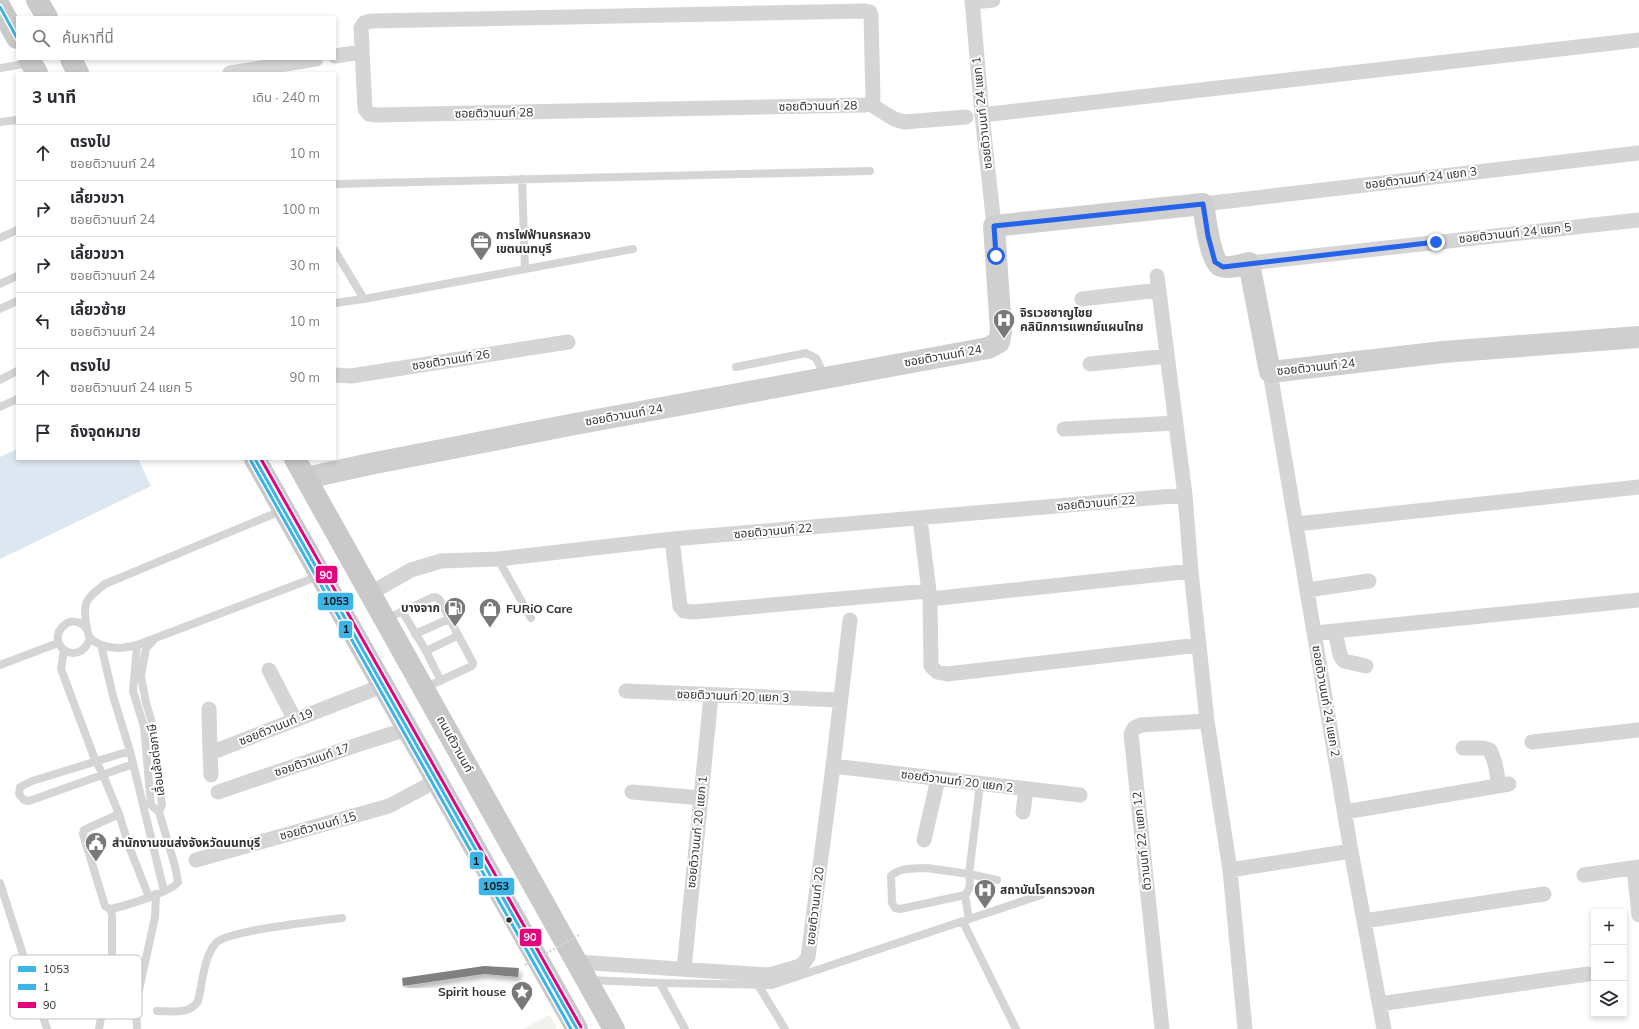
<!DOCTYPE html>
<html lang="th">
<head>
<meta charset="utf-8">
<style>
  :root { --surface:#fff; --page:#f2f2f3; --text:#2b2b33; --muted:#7c7c81; --line:#e1e1e2 }
  body { margin:0; font-family:Mulish,"Noto Sans Thai",sans-serif; background:var(--page); color:var(--text) }
  .controls { position:absolute; right:12px; bottom:12px; display:grid; overflow:hidden; border-radius:0px; box-shadow:0 2px 6px #0003 }
  .controls button { width:36px; height:36px; display:grid; place-items:center; padding:0; border:0; border-bottom:1px solid var(--line); background:var(--surface); color:var(--text); font:20px sans-serif }
  .stop { position:absolute; width:12px; height:12px; margin:-9px; border:3px solid #2563eb; border-radius:50%; background:#fff }
  .stop.end { background:#2563eb; border-color:#fff; box-shadow:0 1px 4px #0008 }
  .list { margin:0; padding:0; list-style:none }
  h2 { display:flex; justify-content:space-between; align-items:center; height:52px; margin:0; padding:0 16px; font-size:17px }
  h2 small { font-size:13px; font-weight:400; color:var(--muted) }
  .list li { display:grid; grid-template-columns:26px 1fr auto; gap:12px; align-items:center; box-sizing:border-box; height:56px; padding:0 16px; border-top:1px solid var(--line) }
  .list b { display:block; font-size:15px; white-space:nowrap }
  .list p { margin:0; font-size:13px; white-space:nowrap; color:var(--muted) }
  .list em { font-size:13px; font-style:normal; color:var(--muted) }
  .icon { flex:none; width:22px; height:22px; fill:none; stroke:currentColor; stroke-width:2; stroke-linecap:round; stroke-linejoin:round }
  .map { position:relative; flex:none; width:1639px; height:1029px; overflow:hidden }
  .search { position:absolute; background:var(--surface); box-shadow:0 2px 6px #0003; left:16px; top:16px; width:320px; height:44px; display:flex; align-items:center; gap:10px; box-sizing:border-box; padding:0 14px; border-radius:0px; color:var(--muted); font-size:15px }
  .panel { position:absolute; background:var(--surface); box-shadow:0 2px 6px #0003; left:16px; top:72px; width:320px; height:388px; border-radius:0px }
  .map>svg:first-child { display:block }
  .green { fill:#f0f3ed }
  .water { fill:#dde7f1 }
  .building { fill:#808080; filter:url(#shadow) }
  .lines { fill:none; stroke-linecap:round; stroke-linejoin:round }
  .lane { stroke:#d5d5d5; stroke-width:8 }
  .street { stroke:#d5d5d5; stroke-width:15 }
  .secondary { stroke:#cfcfcf; stroke-width:22 }
  .primary { stroke:#c9c9c9; stroke-width:22 }
  .path-bridge { stroke:#d4d4d4; stroke-width:2.5; stroke-dasharray:2 2; stroke-linecap:butt }
  .bus-1-casing { stroke:#fff; stroke-width:6 }
  .bus-2-casing { stroke:#fff; stroke-width:6 }
  .bus-3-casing { stroke:#fff; stroke-width:6 }
  .bus-1 { stroke:#3bb4e8; stroke-width:3 }
  .bus-2 { stroke:#3bb4e8; stroke-width:3 }
  .bus-3 { stroke:#e5007d; stroke-width:3 }
  .route { stroke:#2563eb; stroke-width:5 }
  .bus-dot { fill:#313131; stroke:#fff; stroke-width:1.5 }
  .labels { text-anchor:middle; stroke-width:4; stroke-linejoin:round; paint-order:stroke }
  .street-label { font-size:12px; fill:#313131; stroke:#fff }
  .poi-label { font-size:12px; font-weight:bold; fill:#313131; stroke:#fff; text-anchor:start }
  .key { fill:#fff; stroke:#c1c1c1; stroke-width:1 }
  .key-label { font-size:11px; fill:#313131 }
  .line-badge { stroke:#fff; stroke-width:1.5 }
  .badge-label { font-size:11px; text-anchor:middle; font-weight:bold; fill:#fff }
  .pale-badge-label { font-size:11px; text-anchor:middle; font-weight:bold; fill:#111 }
</style>
</head>
<body>
<div class="map">
<svg width="1639" height="1029" viewBox="0 0 1639 1029">
  <defs>
    <filter id="shadow"><feDropShadow dx="2.5" dy="4.5" stdDeviation="2" flood-color="#0004"/></filter>
  </defs>
  <rect width="100%" height="100%" fill="#fff"/>
  <path class="green" d="M549 1015 557 1028 555 1029H523Z"/>
  <path class="water" d="M17 449V459H138L151 486 0 559V457Z"/>
  <path class="building" d="M484 966 519 968 518 977 484 974 403 986 402 978Z"/>
  <g class="lines">
    <path class="lane" d="M0 68 30 63
      M0 122 17 120
      M522 179 525 269
      M335 184 870 171
      M0 238 17 230
      M335 251 364 299
      M0 284 17 276
      M335 303 364 299 633 249
      M0 309 17 301
      M736 367 806 353 816 358 825 377
      M0 380 17 371
      M0 407 17 399
      M498 559 531 618
      M402 611 426 651 441 681
      M386 619 431 598 436 597 439 599 473 663 472 666 424 688
      M87 628C82 603 85 599 105 584L283 510
      M415 634 449 619
      M90 638C82 663 55 653 58 635 59 629 63 626 67 623 73 620 82 622 86 628 88 630 88 634 89 636 91 640 98 644 102 645 114 650 124 648 137 645L319 576
      M153 641 146 648 141 676 146 703 151 719 162 805 159 812
      M101 645 113 696 130 751 164 891
      M64 650 61 669 94 757 103 775 119 814 84 830 83 834 105 906 110 909C122 907 174 891 178 882L175 866 159 812 151 805 144 727 133 691 137 645
      M426 651 457 636
      M0 665 58 643
      M130 751 32 781 20 787 19 794 24 800 29 801 133 764
      M980 784 969 874 997 880
      M119 814 130 849 149 897
      M927 868 969 874C970 883 971 888 965 895L900 909 895 908 892 903 891 876C900 867 915 869 927 868Z
      M0 883 47 1029
      M965 895 969 919
      M960 922 1041 895
      M589 980 660 983 772 985 960 922 964 924 1016 1029
      M660 983 685 1029
      M758 985 785 1029
      M157 1011C172 1011 190 1015 198 1001 203 982 203 958 216 943 227 930 321 921 342 918
      M99 1029 112 957V915L110 909
      M137 1029 136 1004 155 917 156 894"/>
    <path class="street" d="M972 0 982 115 994 226
      M972 2 993 0
      M865 11 870 12 871 16 873 99 870 104 864 105 377 115 369 114 365 109 361 28 364 23 371 21Z
      M335 56 361 52
      M230 73 316 59
      M870 104 894 119 904 122 966 117
      M982 115 1639 40
      M1203 204 1639 153
      M1249 263 1639 220
      M1157 276 1185 495 1191 571 1207 721 1230 870 1245 1029
      M1082 299 1159 290
      M1090 364 1167 356
      M1270 372 1351 851 1384 1029
      M335 375 351 376 568 342
      M1064 429 1176 423
      M920 519 930 599 931 666 937 672 947 674 1199 645
      M1296 524 1639 487
      M672 539 680 606 684 611 693 612 928 591
      M1307 590 1369 581
      M369 594 411 570 441 561 498 559 672 539 1185 495
      M930 599 1191 571
      M1335 631 1340 655 1344 661 1366 666
      M1315 633 1639 600
      M269 670 295 720
      M626 691 840 700
      M209 709 210 752H213L382 686
      M1532 742 1639 730
      M1463 748H1484L1490 750 1495 763 1499 785
      M210 752 211 775
      M833 766 1080 795
      M218 792 360 744 407 729
      M632 792 701 798
      M1023 812 1026 789
      M1345 812 1509 784
      M924 840 938 779
      M196 860 389 806 436 781
      M1634 868 1639 915
      M1230 870 1351 851
      M1584 875 1639 867
      M1364 921 1544 894
      M577 962 769 975 797 967 803 964 808 957 833 766 850 620
      M684 969 711 696
      M1379 1004 1588 974
      M1162 1029 1131 734 1134 728 1141 725 1207 721"/>
    <path class="secondary" d="M306 478 370 464 575 424 988 348 999 342 1001 331 994 226 1203 204C1205 215 1210 262 1221 266 1229 269 1241 265 1249 263L1270 372 1443 352 1639 337"/>
    <path class="primary" d="M37 0 47 17
      M0 7 17 38
      M29 59 37 73
      M71 59 78 73
      M255 459 577 1029
      M295 459 614 1029"/>
    <path class="path-bridge" d="M525 965 579 935"/>
    <g class="bus-1-casing">
      <path id="bus-1" d="M0 7 17 38
        M255 459 577 1029"/>
    </g>
    <g class="bus-2-casing">
      <path id="bus-2" d="M251 461 571 1029"/>
    </g>
    <g class="bus-3-casing">
      <path id="bus-3" d="M261 459 581 1027"/>
    </g>
    <use href="#bus-1" class="bus-1"/>
    <use href="#bus-2" class="bus-2"/>
    <use href="#bus-3" class="bus-3"/>
  </g>
  <g class="lines">
    <path class="route" d="M996 256 994 226 1203 204 1208 236 1215 262 1223 267 1436 242"/>
  </g>
  <defs>
    <g id="office-pin" transform="scale(1.15)"><path d="M0 17L-7.5 6A9.5 9.5 0 1 1 7.5 6Z" fill="#797979" stroke="#fff"/><path d="M-6-3h4V-5.5h4V-3h4V5H-6ZM-1-4.5V-3h2v-1.5ZM-6 0V1H6V0Z" fill="#fff"/></g>
    <g id="hospital-pin" transform="scale(1.15)"><path d="M0 17L-7.5 6A9.5 9.5 0 1 1 7.5 6Z" fill="#797979" stroke="#fff"/><path d="M-5-5h3v3.5h4V-5h3V5h-3V1.5h-4V5h-3Z" fill="#fff"/></g>
    <g id="fuel-pin" transform="scale(1.15)"><path d="M0 17L-7.5 6A9.5 9.5 0 1 1 7.5 6Z" fill="#797979" stroke="#fff"/><path d="M-5.5-6h7V0h2V4h1.3V-2.5L3-4.5l.8-.8L6-3V5H2.5V1h-1V6h-7ZM-4.2-4.7v3.2H.2V-4.7Z" fill="#fff"/></g>
    <g id="shop-pin" transform="scale(1.15)"><path d="M0 17L-7.5 6A9.5 9.5 0 1 1 7.5 6Z" fill="#797979" stroke="#fff"/><path d="M-5-2.5h2.3a2.7 3.5 0 0 1 5.4 0H5L5.5 6h-11ZM-1.5-2.5h3a1.5 2.3 0 0 0-3 0Z" fill="#fff"/></g>
    <g id="civic-pin" transform="scale(1.15)"><path d="M0 17L-7.5 6A9.5 9.5 0 1 1 7.5 6Z" fill="#797979" stroke="#fff"/><path d="M-.6-6.5H3V-4.5H.6V-3L4-1V1h2V6H-6V1h2V-1L-.6-3ZM-1.2 2.5V6h2.4V2.5Z" fill="#fff"/></g>
    <g id="sight-pin" transform="scale(1.15)"><path d="M0 17L-7.5 6A9.5 9.5 0 1 1 7.5 6Z" fill="#797979" stroke="#fff"/><path d="M0-6L1.8-2.2L6-1.7L2.9 1.2L3.7 5.4L0 3.3L-3.7 5.4L-2.9 1.2L-6-1.7L-1.8-2.2Z" fill="#fff"/></g>
  </defs>
  <g fill-rule="evenodd">
    <use href="#office-pin" x="481" y="242"/>
    <use href="#hospital-pin" x="1004" y="320"/>
    <use href="#fuel-pin" x="455" y="608"/>
    <use href="#shop-pin" x="490" y="609"/>
    <use href="#civic-pin" x="96" y="843"/>
    <use href="#hospital-pin" x="985" y="890"/>
    <use href="#sight-pin" x="522" y="992"/>
  </g>
  <circle class="bus-dot" cx="509" cy="920" r="3.5"/>
  <g class="labels">
    <g class="street-label">
      <text transform="translate(818 106) rotate(-1)" y="4">ซอยติวานนท์ 28</text>
      <text transform="translate(494 113) rotate(-1)" y="4">ซอยติวานนท์ 28</text>
      <text transform="translate(982 113) rotate(-96)" y="4">ซอยติวานนท์ 24 แยก 1</text>
      <text transform="translate(1421 178) rotate(-7)" y="4">ซอยติวานนท์ 24 แยก 3</text>
      <text transform="translate(1515 233) rotate(-6)" y="4">ซอยติวานนท์ 24 แยก 5</text>
      <text transform="translate(943 356) rotate(-10)" y="4">ซอยติวานนท์ 24</text>
      <text transform="translate(451 360) rotate(-9)" y="4">ซอยติวานนท์ 26</text>
      <text transform="translate(1316 367) rotate(-6)" y="4">ซอยติวานนท์ 24</text>
      <text transform="translate(624 415) rotate(-10)" y="4">ซอยติวานนท์ 24</text>
      <text transform="translate(1096 503) rotate(-5)" y="4">ซอยติวานนท์ 22</text>
      <text transform="translate(773 531) rotate(-5)" y="4">ซอยติวานนท์ 22</text>
      <text transform="translate(733 696) rotate(2)" y="4">ซอยติวานนท์ 20 แยก 3</text>
      <text transform="translate(1326 701) rotate(80)" y="4">ซอยติวานนท์ 24 แยก 2</text>
      <text transform="translate(276 727) rotate(-22)" y="4">ซอยติวานนท์ 19</text>
      <text transform="translate(455 744) rotate(61)" y="4">ถนนติวานนท์</text>
      <text transform="translate(156 760) rotate(-97)" y="4">เลื่อนล้อต่อภาษี</text>
      <text transform="translate(312 760) rotate(-19)" y="4">ซอยติวานนท์ 17</text>
      <text transform="translate(957 781) rotate(7)" y="4">ซอยติวานนท์ 20 แยก 2</text>
      <text transform="translate(318 826) rotate(-15)" y="4">ซอยติวานนท์ 15</text>
      <text transform="translate(697 832) rotate(-84)" y="4">ซอยติวานนท์ 20 แยก 1</text>
      <text transform="translate(1142 841) rotate(-96)" y="4">ติวานนท์ 22 แยก 12</text>
      <text transform="translate(815 906) rotate(-83)" y="4">ซอยติวานนท์ 20</text>
    </g>
    <g class="poi-label">
      <text x="496" y="239">การไฟฟ้านครหลวง<tspan x="496" dy="14">เขตนนทบุรี</tspan></text>
      <text x="1020" y="317">จิรเวชชาญไชย<tspan x="1020" dy="14">คลินิกการแพทย์แผนไทย</tspan></text>
      <text x="440" y="612" text-anchor="end">บางจาก</text>
      <text x="506" y="613">FURiO Care</text>
      <text x="112" y="847">สำนักงานขนส่งจังหวัดนนทบุรี</text>
      <text x="1000" y="894">สถาบันโรคทรวงอก</text>
      <text x="506" y="996" text-anchor="end">Spirit house</text>
    </g>
  </g>
  <rect x="10" y="955" width="132" height="64" rx="6" class="key"/>
  <rect x="18" y="966" width="18" height="6" fill="#3bb4e8"/>
  <rect x="18" y="984" width="18" height="6" fill="#3bb4e8"/>
  <rect x="18" y="1002" width="18" height="6" fill="#e5007d"/>
  <g class="key-label">
    <text x="43" y="973">1053</text>
    <text x="43" y="991">1</text>
    <text x="43" y="1009">90</text>
  </g>
  <g class="line-badge">
    <rect x="315" y="565" width="23" height="19" rx="4" fill="#e5007d"/>
    <rect x="317" y="592" width="37" height="19" rx="4" fill="#3bb4e8"/>
    <rect x="338" y="620" width="15" height="19" rx="4" fill="#3bb4e8"/>
    <rect x="469" y="851" width="15" height="19" rx="4" fill="#3bb4e8"/>
    <rect x="478" y="877" width="37" height="19" rx="4" fill="#3bb4e8"/>
    <rect x="519" y="928" width="23" height="19" rx="4" fill="#e5007d"/>
  </g>
  <g class="badge-label">
    <text x="326" y="579">90</text>
    <text x="530" y="941">90</text>
  </g>
  <g class="pale-badge-label">
    <text x="336" y="605">1053</text>
    <text x="346" y="633">1</text>
    <text x="476" y="865">1</text>
    <text x="496" y="890">1053</text>
  </g>
</svg>
<div class="controls">
<button>+</button>
<button>−</button>
<button><svg class="icon" aria-label="layers" viewBox="0 0 24 24"><path d="M12 4l9 5-9 5-9-5zM3 14l9 5 9-5"/></svg></button>
</div>
<div class="stop" style="left:996px;top:256px"></div>
<div class="stop end" style="left:1436px;top:242px"></div>
<div class="search"><svg class="icon" aria-label="search" viewBox="0 0 24 24"><circle cx="10" cy="10" r="6"/><path d="M15 15l6 6"/></svg>ค้นหาที่นี่</div>
<section class="panel">
<h2>3 นาที<small>เดิน · 240 m</small></h2>
<ul class="list">
<li><svg class="icon" aria-label="ahead" viewBox="0 0 24 24"><path d="M12 20V5M6 11l6-6 6 6"/></svg><div><b>ตรงไป</b><p>ซอยติวานนท์ 24</p></div><em>10 m</em></li>
<li><svg class="icon" aria-label="right" viewBox="0 0 24 24"><path d="M7 20v-9h11M14 6l5 5-5 5"/></svg><div><b>เลี้ยวขวา</b><p>ซอยติวานนท์ 24</p></div><em>100 m</em></li>
<li><svg class="icon" aria-label="right" viewBox="0 0 24 24"><path d="M7 20v-9h11M14 6l5 5-5 5"/></svg><div><b>เลี้ยวขวา</b><p>ซอยติวานนท์ 24</p></div><em>30 m</em></li>
<li><svg class="icon" aria-label="left" viewBox="0 0 24 24"><path d="M17 20v-9H6M10 6l-5 5 5 5"/></svg><div><b>เลี้ยวซ้าย</b><p>ซอยติวานนท์ 24</p></div><em>10 m</em></li>
<li><svg class="icon" aria-label="ahead" viewBox="0 0 24 24"><path d="M12 20V5M6 11l6-6 6 6"/></svg><div><b>ตรงไป</b><p>ซอยติวานนท์ 24 แยก 5</p></div><em>90 m</em></li>
<li><svg class="icon" aria-label="arrive" viewBox="0 0 24 24"><path d="M6 21V4h12l-3 4 3 4H6"/></svg><div><b>ถึงจุดหมาย</b></div></li>
</ul>
</section>
</div>
</body>
</html>
